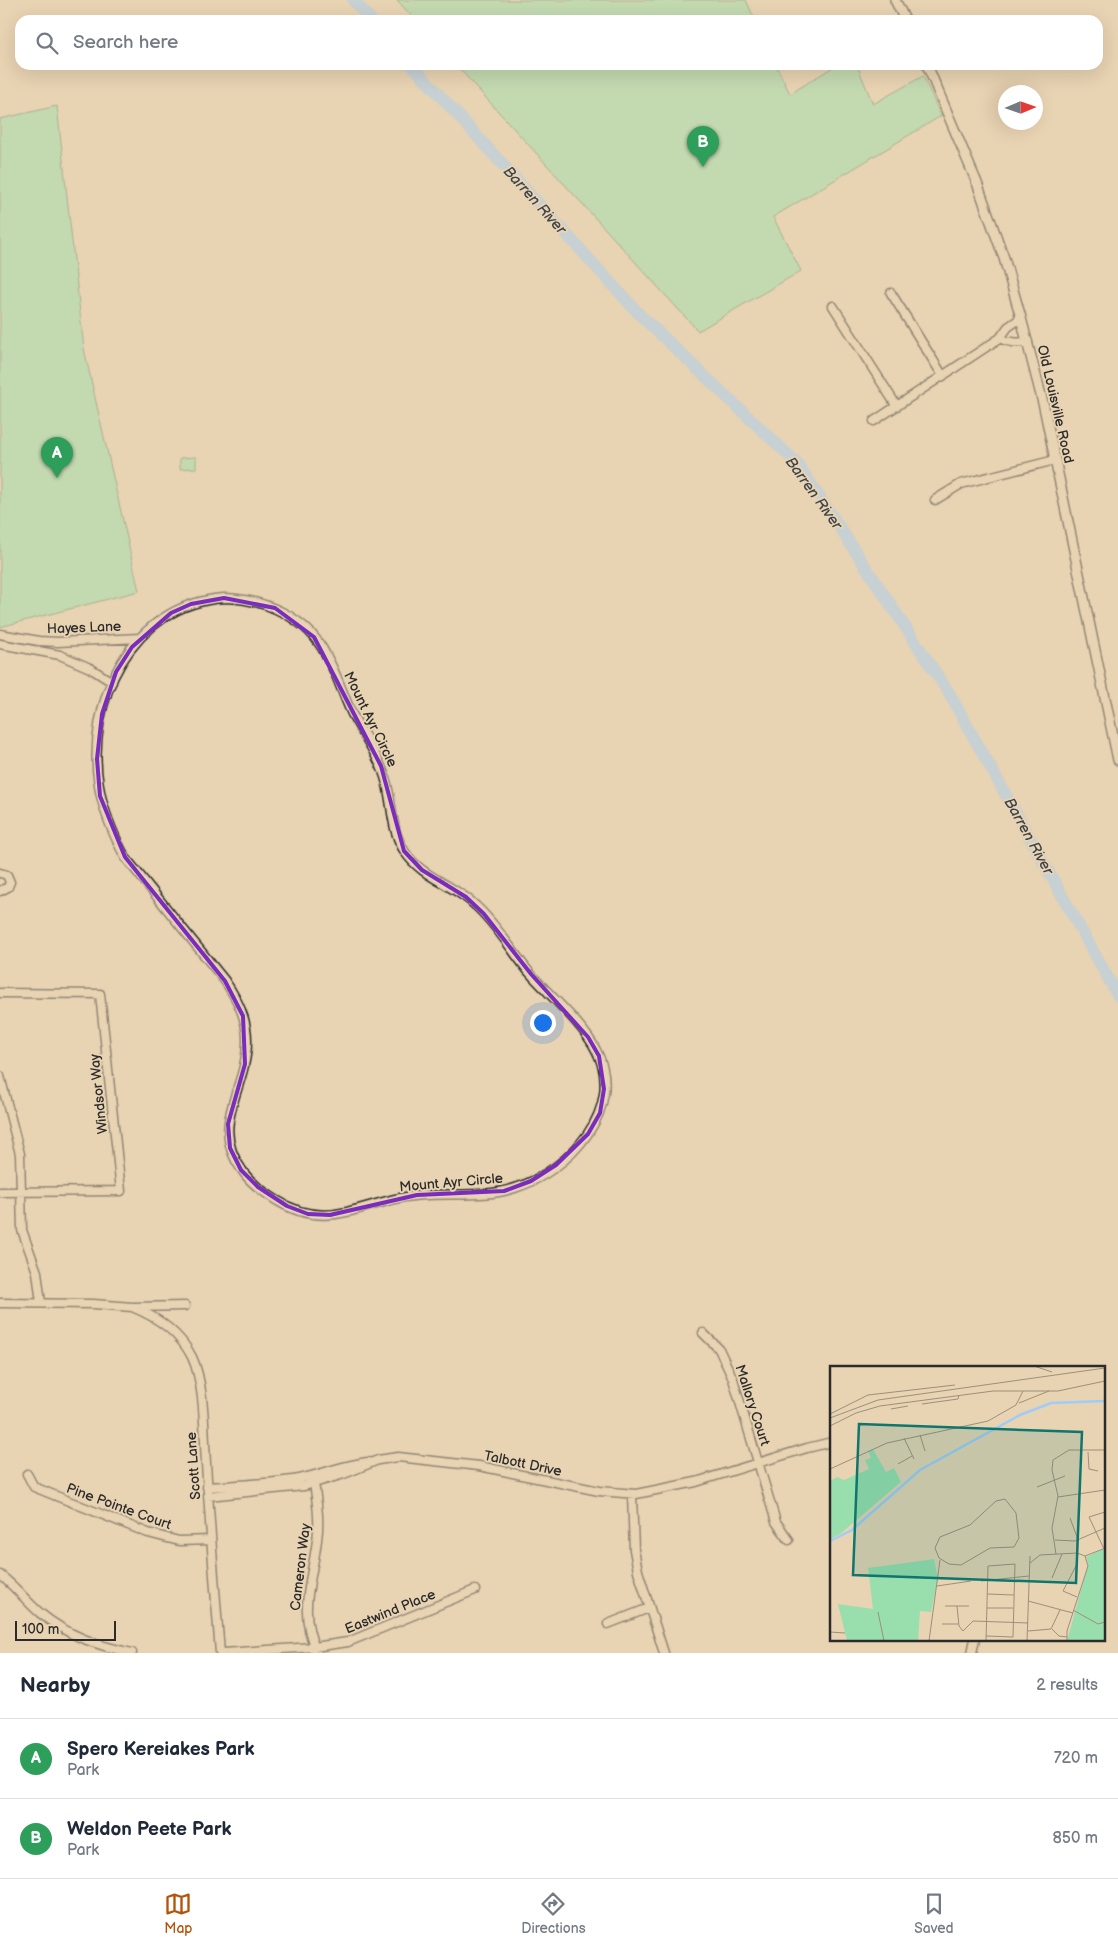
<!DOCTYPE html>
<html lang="en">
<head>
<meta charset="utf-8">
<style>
  :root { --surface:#fff; --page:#f6f6f7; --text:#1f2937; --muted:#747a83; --line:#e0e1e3; --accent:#b45309 }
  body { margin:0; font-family:"Balsamiq Sans",sans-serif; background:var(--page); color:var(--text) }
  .compass { position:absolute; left:998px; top:85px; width:45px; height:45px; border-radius:50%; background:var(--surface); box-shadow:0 5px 20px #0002; rotate:88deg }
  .scale { position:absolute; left:15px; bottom:12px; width:101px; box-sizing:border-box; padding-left:5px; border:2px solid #2b2b2b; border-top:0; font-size:14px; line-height:18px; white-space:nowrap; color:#2b2b2b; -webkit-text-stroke:4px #e8d3b2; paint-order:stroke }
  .you { position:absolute; left:542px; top:1022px; width:18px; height:18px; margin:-12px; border:4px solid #fff; border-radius:50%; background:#1a73e8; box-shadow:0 0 0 8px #1a73e833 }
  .badge { display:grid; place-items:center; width:32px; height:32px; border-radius:50%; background:var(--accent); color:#fff; font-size:16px; font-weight:700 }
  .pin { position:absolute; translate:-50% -41px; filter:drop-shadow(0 1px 2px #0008) }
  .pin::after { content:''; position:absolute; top:26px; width:18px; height:15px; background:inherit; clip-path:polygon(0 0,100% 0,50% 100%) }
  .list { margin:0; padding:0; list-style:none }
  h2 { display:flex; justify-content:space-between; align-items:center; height:65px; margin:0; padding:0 20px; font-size:21px }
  h2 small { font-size:16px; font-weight:400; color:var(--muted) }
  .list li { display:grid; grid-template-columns:32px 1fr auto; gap:15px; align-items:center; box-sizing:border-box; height:80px; padding:0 20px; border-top:1px solid var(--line) }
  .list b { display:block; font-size:19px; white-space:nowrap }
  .list p { margin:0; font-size:16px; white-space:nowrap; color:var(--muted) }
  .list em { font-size:16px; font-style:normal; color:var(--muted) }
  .icon { flex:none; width:28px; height:28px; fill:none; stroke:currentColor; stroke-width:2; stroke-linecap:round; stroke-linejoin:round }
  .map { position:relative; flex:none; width:1118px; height:1653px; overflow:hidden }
  .search { position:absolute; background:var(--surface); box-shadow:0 5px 20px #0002; left:15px; right:15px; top:15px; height:55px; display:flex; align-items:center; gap:12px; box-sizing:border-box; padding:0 18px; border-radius:15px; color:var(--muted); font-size:19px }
  .sheet { height:225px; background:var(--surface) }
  nav { display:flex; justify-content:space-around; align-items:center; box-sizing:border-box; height:70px; border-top:1px solid var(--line); background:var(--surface); font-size:14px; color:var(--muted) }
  nav a { display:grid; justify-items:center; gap:2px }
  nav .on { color:var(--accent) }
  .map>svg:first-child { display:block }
  .green { fill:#98dfad; stroke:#62856c }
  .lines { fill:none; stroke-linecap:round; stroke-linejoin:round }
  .river { stroke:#a0ccfa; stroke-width:12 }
  .minor-casing { stroke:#2b2b2b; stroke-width:11 }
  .tertiary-casing { stroke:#2b2b2b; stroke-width:12 }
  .minor { stroke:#e8d3b2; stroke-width:8 }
  .tertiary { stroke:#e8d3b2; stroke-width:9 }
  .marked { fill:none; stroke:#7b2cbf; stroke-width:4; stroke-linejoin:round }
  .labels { text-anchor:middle; stroke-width:4; stroke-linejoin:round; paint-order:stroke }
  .street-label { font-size:14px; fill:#2b2b2b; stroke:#e8d3b2 }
  .water-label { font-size:15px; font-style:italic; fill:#3d434a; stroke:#e8d3b2 }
  .inset-river { fill:none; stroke:#a0ccfa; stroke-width:2.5 }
  .inset-road { fill:none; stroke:#9c907c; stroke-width:1 }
  .view { fill:#0f766e; fill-opacity:0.15; stroke:#0f766e; stroke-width:2.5 }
  .inset-edge { fill:none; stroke:#2b2b2b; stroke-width:2.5 }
</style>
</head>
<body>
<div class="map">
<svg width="1118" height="1653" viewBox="0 0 1118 1653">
  <rect width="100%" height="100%" fill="#e8d3b2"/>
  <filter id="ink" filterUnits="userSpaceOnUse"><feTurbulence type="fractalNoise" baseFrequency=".02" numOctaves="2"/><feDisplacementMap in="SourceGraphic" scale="10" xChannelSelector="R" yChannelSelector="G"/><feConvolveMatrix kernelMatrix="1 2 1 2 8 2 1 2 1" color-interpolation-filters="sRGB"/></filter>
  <g filter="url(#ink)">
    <path class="green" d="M397 0H746L755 20H415Z
      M456 65H776L790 94 836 65H857L873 104 923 76 941 116 773 217 801 271 698 331Z
      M57 106 84 349 139 591 0 627V119Z
      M196 457V468L180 469V458Z"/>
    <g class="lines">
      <path class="river" d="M353 0 371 20
        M412 65 641 316 797 463 949 693 1118 996"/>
      <g class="minor-casing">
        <path id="minor" d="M891 293 943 376
          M833 306 896 405
          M1000 338 1008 327 1021 318
          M874 421 1000 338C1010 343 1017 343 1028 342
          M935 500 961 484 1055 460
          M224 598C265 599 307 617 326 655 337 674 343 695 352 714 363 735 378 754 385 777 393 802 390 830 405 852 422 878 455 885 476 906 497 925 511 950 529 972 549 995 583 1024 596 1050 627 1108 569 1171 515 1188 478 1200 438 1190 400 1198 353 1208 322 1229 276 1200 263 1192 250 1183 242 1170 208 1124 248 1088 247 1040 247 1018 237 999 225 981L125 857C113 834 103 811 99 786 85 702 131 604 224 598Z
          M0 634 39 641 58 642 139 638
          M0 644 60 655 90 668 112 682
          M0 873 7 875 10 882 8 887 0 891
          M0 993 100 994 121 1191 0 1192
          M0 1076 20 1154 22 1230 37 1272 41 1303
          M0 1303 94 1304 132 1307 185 1306
          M132 1307C157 1317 180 1333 192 1357 205 1384 204 1433 206 1463 210 1526 215 1590 220 1653
          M703 1333 719 1349 733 1379 776 1522 789 1540
          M27 1474 34 1487 148 1533 179 1541 211 1540
          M314 1483C317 1503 320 1521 317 1540 312 1583 297 1610 317 1653
          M207 1487C236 1485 265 1484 293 1480 318 1476 342 1465 368 1462
          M632 1494 634 1550 638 1571 664 1653
          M208 1496 304 1486 344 1474 378 1460 398 1457 479 1466 599 1491 636 1494 696 1482 807 1448 832 1442
          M0 1575C15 1586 26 1601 40 1613 68 1636 96 1645 132 1653
          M608 1624 649 1608
          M223 1653 314 1647 348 1642 475 1590
          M972 1653 975 1639"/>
      </g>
      <g class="tertiary-casing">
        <path id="tertiary" d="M895 0 905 20
          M927 65 977 183 1004 258 1021 318 1044 407 1118 760"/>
      </g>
      <use href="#minor" class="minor"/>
      <use href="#tertiary" class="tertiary"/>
    </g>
  </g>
  <path d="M0 0H1118V1653H0ZM224 598 275 608 314 637 381 766 404 851 422 870 466 897 484 914 531 974 588 1037 599 1056 604 1089 600 1113 588 1134 556 1165 531 1181 504 1191 417 1195 330 1215 308 1214 287 1206 258 1187 241 1170 230 1148 228 1124 245 1064 243 1016 225 981 125 857 100 796 97 759 102 714 116 672 132 647 171 613 191 604Z" fill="#e8d3b2" fill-opacity=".55" fill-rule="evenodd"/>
  <path class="marked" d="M224 598 275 608 314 637 381 766 404 851 422 870 466 897 484 914 531 974 588 1037 599 1056 604 1089 600 1113 588 1134 556 1165 531 1181 504 1191 417 1195 330 1215 308 1214 287 1206 258 1187 241 1170 230 1148 228 1124 245 1064 243 1016 225 981 125 857 100 796 97 759 102 714 116 672 132 647 171 613 191 604Z"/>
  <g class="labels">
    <g class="street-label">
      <text transform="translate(1056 404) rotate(77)" y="5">Old Louisville Road</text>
      <text transform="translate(84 627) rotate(-2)" y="5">Hayes Lane</text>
      <text transform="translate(371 719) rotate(64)" y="5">Mount Ayr Circle</text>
      <text transform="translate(98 1094) rotate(-96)" y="5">Windsor Way</text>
      <text transform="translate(451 1182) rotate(-5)" y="5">Mount Ayr Circle</text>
      <text transform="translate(753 1405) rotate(72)" y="5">Mallory Court</text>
      <text transform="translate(523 1463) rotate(12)" y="5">Talbott Drive</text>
      <text transform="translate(193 1466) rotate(-94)" y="5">Scott Lane</text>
      <text transform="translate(119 1506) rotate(20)" y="5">Pine Pointe Court</text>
      <text transform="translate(300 1567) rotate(-83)" y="5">Cameron Way</text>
      <text transform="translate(390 1611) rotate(-22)" y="5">Eastwind Place</text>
    </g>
    <g class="water-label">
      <text transform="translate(535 200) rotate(48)" y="5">Barren River</text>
      <text transform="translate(814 493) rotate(54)" y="5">Barren River</text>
      <text transform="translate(1029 836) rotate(61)" y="5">Barren River</text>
    </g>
  </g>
  <g transform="translate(830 1366)">
    <rect width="275" height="275" fill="#e8d3b2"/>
    <path d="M43 83 56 106 64 102 71 116 10 168 0 173V115L7 111 14 114 39 103 35 94 41 92 38 85ZM275 182V275H237L258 198 256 191ZM104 193 108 212 101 246 90 245 88 275H17L8 238 43 243 38 202Z" fill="#98dfad"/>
    <path class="inset-river" d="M0 175 22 164 90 104 190 49 221 37 275 35"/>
    <path class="inset-road" d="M204 0 222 6M189 37 219 25M92 38 128 33 129 29M61 43 78 40M0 48 38 29 125 19M0 52 48 34 275 2M0 60 26 47 50 40 163 25H228L275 15M90 69 95 85M74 72 84 93M258 86 259 103 268 105M68 98 82 90M0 103 57 77 158 55 186 39 193 25M207 121 235 110M228 131 275 124M175 133 186 147 189 172 184 181 160 182 131 199 119 198 109 192 105 182 110 171 140 159 166 135ZM240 152 247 171V198L233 225 247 231M225 174 245 175 275 162M274 183 259 151 275 146M226 188 222 162 228 130 222 104 223 94 239 84H275M255 190 273 183M200 197 210 189 247 187 255 190M222 212 232 188M151 215 199 210M107 220 141 215M157 228 184 229M198 235 243 247M115 240H139M127 240 129 260 133 265 143 255 198 257M157 242H183M243 244 268 258 275 256M48 246 54 275M112 258H128M222 263 229 270 237 271M198 265 221 263 230 244M0 266 15 267M99 275 110 194M156 275 158 200 185 198 183 271 156 270M197 275 200 190M237 275V265L258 200 255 190"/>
    <path class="view" d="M29 58 252 66 246 217 23 209Z"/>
    <rect width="275" height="275" class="inset-edge"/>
  </g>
</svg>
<svg class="compass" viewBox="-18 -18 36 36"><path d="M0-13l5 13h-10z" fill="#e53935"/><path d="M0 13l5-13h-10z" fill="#747a83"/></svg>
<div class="scale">100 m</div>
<div class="you"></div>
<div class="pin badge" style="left:57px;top:478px;background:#2e9e5b">A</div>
<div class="pin badge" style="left:703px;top:167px;background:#2e9e5b">B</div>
<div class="search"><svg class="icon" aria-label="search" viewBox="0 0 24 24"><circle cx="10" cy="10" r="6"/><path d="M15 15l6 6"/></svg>Search here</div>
</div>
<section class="sheet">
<h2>Nearby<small>2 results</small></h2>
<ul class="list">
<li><span class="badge" style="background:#2e9e5b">A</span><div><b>Spero Kereiakes Park</b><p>Park</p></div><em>720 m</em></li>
<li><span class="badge" style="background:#2e9e5b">B</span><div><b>Weldon Peete Park</b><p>Park</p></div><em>850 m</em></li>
</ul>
</section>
<nav>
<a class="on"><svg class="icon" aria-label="map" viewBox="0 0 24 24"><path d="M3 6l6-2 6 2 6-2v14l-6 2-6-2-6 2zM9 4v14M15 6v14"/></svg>Map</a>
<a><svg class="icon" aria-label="directions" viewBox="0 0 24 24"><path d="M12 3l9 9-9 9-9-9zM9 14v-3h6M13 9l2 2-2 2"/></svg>Directions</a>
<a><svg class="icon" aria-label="saved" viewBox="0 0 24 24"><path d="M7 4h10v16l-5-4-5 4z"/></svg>Saved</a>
</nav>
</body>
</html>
